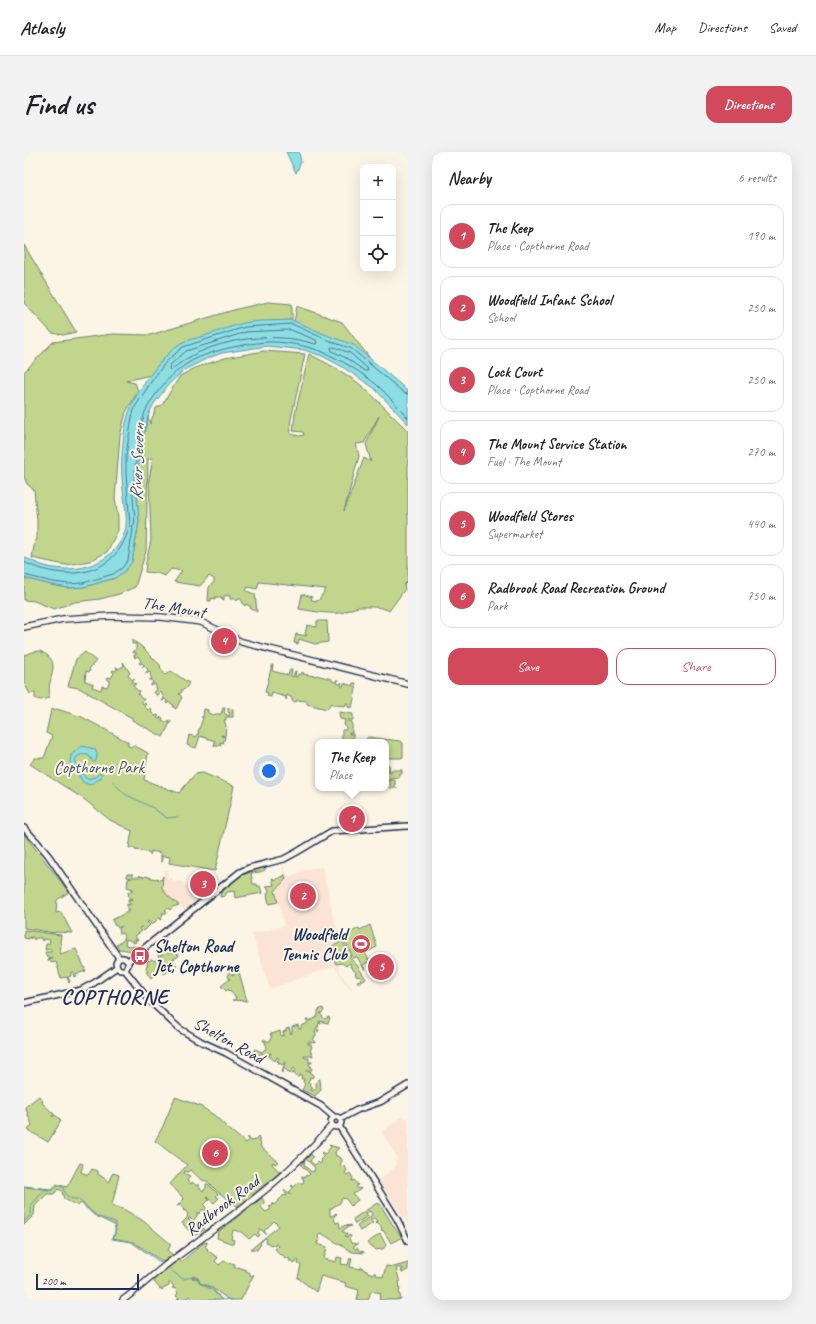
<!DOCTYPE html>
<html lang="en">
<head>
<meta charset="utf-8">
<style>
  :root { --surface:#fff; --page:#f2f2f2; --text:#202124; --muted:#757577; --line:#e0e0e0; --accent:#d1495b }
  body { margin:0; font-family:Caveat,sans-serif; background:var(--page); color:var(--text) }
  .controls { position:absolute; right:12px; top:12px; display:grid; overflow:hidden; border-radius:8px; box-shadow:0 4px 16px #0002 }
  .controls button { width:36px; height:36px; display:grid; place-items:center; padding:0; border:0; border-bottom:1px solid var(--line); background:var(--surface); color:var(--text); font:20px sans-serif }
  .scale { position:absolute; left:12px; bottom:10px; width:103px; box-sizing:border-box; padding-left:4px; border:2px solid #1b2f5e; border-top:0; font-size:11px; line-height:14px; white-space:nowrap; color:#1b2f5e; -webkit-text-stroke:3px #fcf5e5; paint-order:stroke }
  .you { position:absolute; left:245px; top:619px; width:14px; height:14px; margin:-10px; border:3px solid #fff; border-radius:50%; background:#1a73e8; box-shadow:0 0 0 6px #1a73e833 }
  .badge { display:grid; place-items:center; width:26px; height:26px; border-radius:50%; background:var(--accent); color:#fff; font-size:13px; font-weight:700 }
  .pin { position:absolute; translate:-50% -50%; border:2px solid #fff; box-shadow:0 1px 4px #0006 }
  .popup { position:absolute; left:291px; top:587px; width:74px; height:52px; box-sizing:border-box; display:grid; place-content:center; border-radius:8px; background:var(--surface); filter:drop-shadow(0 1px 3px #0005); font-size:13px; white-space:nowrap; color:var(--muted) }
  .popup b { font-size:15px; color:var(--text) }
  .popup::after { content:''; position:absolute; left:50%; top:100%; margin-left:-8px; border:8px solid transparent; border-top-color:var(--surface) }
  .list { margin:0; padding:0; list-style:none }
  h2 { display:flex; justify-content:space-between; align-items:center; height:52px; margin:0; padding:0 16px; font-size:17px }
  h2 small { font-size:13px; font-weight:400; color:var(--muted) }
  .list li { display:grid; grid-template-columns:26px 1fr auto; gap:12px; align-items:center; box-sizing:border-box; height:64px; margin:0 8px 8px; padding:0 8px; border:1px solid var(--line); border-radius:12px }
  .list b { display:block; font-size:15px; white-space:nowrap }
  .list p { margin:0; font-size:13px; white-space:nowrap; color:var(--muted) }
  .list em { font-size:13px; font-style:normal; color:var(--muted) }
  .actions { display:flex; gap:8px; padding:12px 16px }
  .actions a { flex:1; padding:9px 0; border:1px solid var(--accent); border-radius:12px; text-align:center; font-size:14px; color:var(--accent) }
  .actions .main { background:var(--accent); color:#fff }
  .icon { flex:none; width:22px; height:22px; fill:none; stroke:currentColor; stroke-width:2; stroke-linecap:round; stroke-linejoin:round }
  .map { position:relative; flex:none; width:384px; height:1148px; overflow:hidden; border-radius:12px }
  header { display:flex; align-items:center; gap:24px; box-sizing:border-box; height:56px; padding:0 20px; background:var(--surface); border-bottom:1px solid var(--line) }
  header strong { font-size:19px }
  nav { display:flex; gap:22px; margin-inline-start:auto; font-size:14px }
  .intro { display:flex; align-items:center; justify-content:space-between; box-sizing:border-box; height:96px; padding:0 24px }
  h1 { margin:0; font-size:28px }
  .button { padding:10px 18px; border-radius:12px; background:var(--accent); color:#fff; font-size:14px; font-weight:700 }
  main { display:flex; gap:24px; padding:0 24px }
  aside { flex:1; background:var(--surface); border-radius:12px; box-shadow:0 4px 16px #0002 }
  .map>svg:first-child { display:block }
  .built { fill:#fbe4d5 }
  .green { fill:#c1d68c; stroke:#6e8275; fill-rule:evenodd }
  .water { fill:#8ddee3; stroke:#5f98ae }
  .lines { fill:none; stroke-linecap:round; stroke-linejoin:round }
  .shore { stroke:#497593; stroke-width:1 }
  .stream { stroke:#5f98ae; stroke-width:1 }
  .secondary-casing { stroke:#1b2f5e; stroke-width:8 }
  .primary-casing { stroke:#1b2f5e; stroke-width:8 }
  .secondary { stroke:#fcf5e5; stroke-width:5 }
  .primary { stroke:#fcf5e5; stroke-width:5.5 }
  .labels { text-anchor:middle; stroke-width:4; stroke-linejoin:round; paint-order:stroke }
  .street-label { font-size:17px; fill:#1b2f5e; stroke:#fcf5e5 }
  .park-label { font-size:17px; fill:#44596a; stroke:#fcf5e5 }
  .poi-label { font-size:17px; font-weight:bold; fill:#1b2f5e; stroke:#fcf5e5; text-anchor:end }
  .water-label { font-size:18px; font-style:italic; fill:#385b7f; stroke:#fcf5e5 }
  .district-label { font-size:21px; font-weight:bold; letter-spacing:1px; fill:#1b2f5e; stroke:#fcf5e5 }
</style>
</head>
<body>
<header>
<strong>Atlasly</strong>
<nav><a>Map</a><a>Directions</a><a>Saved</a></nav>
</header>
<div class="intro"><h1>Find us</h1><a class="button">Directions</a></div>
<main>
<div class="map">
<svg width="384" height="1148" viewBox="0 0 384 1148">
  <rect width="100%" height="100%" fill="#fcf5e5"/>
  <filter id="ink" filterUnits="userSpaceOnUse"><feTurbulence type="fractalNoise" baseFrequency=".025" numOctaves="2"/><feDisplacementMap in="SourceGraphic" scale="8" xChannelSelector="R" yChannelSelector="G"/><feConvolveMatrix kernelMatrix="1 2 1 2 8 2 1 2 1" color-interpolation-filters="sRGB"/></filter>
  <g filter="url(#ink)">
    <path class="built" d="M257 711H258L264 725 284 717 298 715 311 771 319 789 305 796 316 816 314 817 318 824 329 837 327 838 319 829 311 814 246 837 228 782 260 774 256 754 251 739 262 727Z
      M140 718H144V726H148L149 729H158L162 734 166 735 175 747 160 759 155 752 144 744 138 736Z
      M379 964 384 967V1073L354 1028 371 1015 373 1005 357 980Z"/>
    <path class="green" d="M0 93 52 180 39 183 28 181 0 151Z
      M244 150 268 152V168L221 171 139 207 126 224H122L102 229 111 231 114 239 102 260 96 284 91 346 94 365V378L83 400 66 409 41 413 8 406 11 388H13V368L10 338 3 332 0 325V220L29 190 88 182 126 183 213 157Z
      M273 154 318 170 345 205 270 170Z
      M240 199 281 202 266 272 267 282 275 284 280 283 279 280 269 279 271 262 285 202C301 210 318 219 333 230 352 245 367 263 384 279V429L380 433 381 437 365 459C358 454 343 455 334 455 328 456 322 460 316 461 302 462 288 459 275 457L278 442 288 445 287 448 294 449 302 437 235 430 233 437 224 435 222 439 231 442 233 460 226 456 227 455 222 452 221 454 219 452V451L217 447H214L213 449 210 447H206V444H204V443L200 444V449L198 448V445L197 447V445H191V447L187 446V449H184L185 435 190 430V427L185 424 176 434 150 430 158 419 147 417 141 424 133 421 121 420 122 410 127 388 125 327 129 306 124 307 122 399 111 435 95 442 76 447 51 450 30 457 10 449 0 448V426L28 433 44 436 60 435 91 426 108 410 115 369 113 345 114 319 117 297 124 264 126 272 132 256 138 253 156 224 171 216 201 206ZM355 264 342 292 347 310 340 306 320 359 335 304 332 292 340 291Z
      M293 469H303L304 490 291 492 275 487 274 492 270 491 272 482 283 484V483L281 482 283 473 293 475Z
      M108 488 117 494 137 514 136 515 141 523 147 519 165 531C162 536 163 537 157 538L158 540 155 542 158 545 152 557 149 555 150 553 144 550 143 552 142 551 143 549 141 547 139 549H138L140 546 137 540 133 544 130 540 133 538 131 532 127 534V532L129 531 128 528H125L128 527 126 523 127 522 126 520 122 522 121 521 124 518 120 513 118 515 120 513 118 511 116 512 115 511 117 509 114 504 111 506 110 503H112V500L109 501V499L112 498V492H108Z
      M16 499C34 508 29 515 26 531 24 536 27 541 24 546 19 548 16 549 11 546V541H9L6 542 0 531V503L9 500Z
      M61 500 72 509 65 517 66 518 65 520 62 519 61 529 69 532 68 535 77 538 78 534 83 535 86 529 83 527 84 525 87 526 90 521 88 519 89 518 91 519 93 518 92 515H93L94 517 100 514 99 510 106 521 104 523 108 528 110 526 111 527 108 530 112 532 109 534 114 539 115 538 116 540 114 542 118 547H120L118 550 119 552 121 551 122 552 120 554 124 558 127 556 128 558 127 560 131 564 133 563 135 564 133 566 135 567 137 565 139 566 138 568 144 571 145 568 147 569 139 585 108 568V566L55 536 44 534 52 507Z
      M248 513H249L248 519 264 523 266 518H268L267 524 269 525 271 519H272L271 525H273L274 522 277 523 278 520 280 521 279 522 291 524 292 523 308 527V529L312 530 313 527 314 528 313 531 316 532 318 530 317 534 319 535 320 531 328 534 329 531H332L331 535H333V536L332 537 328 556 324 555V551H322L321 554 311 553 307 551 303 557 283 552V549L273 548 272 550 268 549V546L263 543 262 548V545L251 542V541L248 540 247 545 243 544 244 541 241 540Z
      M199 556H201L200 561 205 564 206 561 204 560V556L209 557V565H202V568H200L202 574 201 584 197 583V584L201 585 200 589H199L200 591 196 590 197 594 195 593 193 595 194 593 190 594 191 589 176 584 172 596 163 593 165 583 172 585 173 582H175L174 580 179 566 177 565H179L180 557 184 558V561L190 563 191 562H197Z
      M33 557 58 565 104 590V594L107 595 109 593 124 601 120 628 155 641 171 622 179 621 210 634 191 719 145 711 146 705 138 704V710H137V701L127 699V702H125V700L111 698V696H105L108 679 86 668 61 648 6 612 11 606H20L28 584 22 581 27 558Z
      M315 560 329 562V568H324V569L328 570V581H325V582H329V587H325V588H328L329 590H318V578H322V575L320 573 321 568 316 567Z
      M344 585 376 589 379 591V605L377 606H362V590H342V587Z
      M362 612 365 613 366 621H367V618H378V622H375V625L367 626V628H371V635L374 636H366V626H365V630H362V619H364V617H362Z
      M0 682 45 740 33 748 32 761 37 760 48 781 31 780V781L0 776Z
      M241 715V718L236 720 227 721 229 732H233V734H236L238 741 211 746 210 739 203 740 201 744 196 745 197 740 218 723Z
      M103 722H109V725H115L116 723V725L119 724V726L122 724 131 727 133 726 135 728 138 727 139 724 138 736 144 744 155 753 149 755 146 758 144 756 141 758 143 761 142 762 141 761H138L139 763 137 765 138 768 135 766 128 773 124 769 123 770 126 773 120 779 117 775 115 776 118 779 111 784 114 788 111 787 112 790 109 791V788L107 789 102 787 101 793 115 795 109 799 95 797 92 793 101 787 99 786 100 784 98 781 96 782 95 777 98 774 94 776 92 773 91 774 88 768 105 759 103 758V752L106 753V751L104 750V747L108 748V747L105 746 104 740H107V738H109V737L103 735 104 727 108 726 103 725Z
      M260 723H261L262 727 251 739 254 750 245 752 243 743 245 738 242 734 250 733 248 726H249L250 728 260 724Z
      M346 773 353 795 341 801 351 819 350 820 345 810 339 813 341 817H340L333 805 329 806 319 785 335 776 336 778Z
      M0 778 37 783 36 790 37 793 36 802 52 797 62 819 52 822V824L50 825 49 820H47V824L44 825 46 830 45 831 43 825 37 826 32 810 27 811 26 808 24 809V807L29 806 28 805 25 806 24 804H22V803L21 800H27V797L21 798 22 792H25L26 788 19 787V789H18L17 786H12L10 788 9 785H7V787L6 785H5V787L0 786Z
      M319 789 327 807 333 813 342 827 335 832 333 829 338 827 337 825 334 824 333 825 331 822 332 821 327 815H326L327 812 325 811 322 814 318 811 312 812 305 796Z
      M146 796H149L155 804 148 808 153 813 140 822 136 818 127 826 122 820 124 819 122 817 123 813H124L123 811V807L125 809 128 807 130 809 135 805 133 802 135 801 137 804 138 803V801L139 800 137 798 139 797 140 799 142 798 145 802 146 801 148 802V801L145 797Z
      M206 818H208V823L215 820 223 849 208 848H211L212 844H210L206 838 205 839 204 837 202 839 197 834 206 827 204 825Z
      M299 856 300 859 296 862 301 867 304 865 306 866 304 871 295 869V870L297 871V872L295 871 294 874 295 875H293L292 877 295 878 294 880 291 879 292 883 289 888 292 890V891L284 890V892H287V894H288L286 900 288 901 289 904H280L281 906H285V910H288V911H285L288 918H282V919H286L288 923H289V925L285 926 286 927 284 929 289 936 287 937 288 939 293 936C291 933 292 928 296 927L297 938 291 944 278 938 281 932 279 930 280 927H277L278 923 277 922 275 925 271 923V921L268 922 271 917 269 916 266 922 260 916 258 921 257 920 262 910H261L259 913 254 911 255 910 253 909 255 906 253 905 251 909 245 904 247 901H246L244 905 237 901 234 905 237 907 236 910 232 908 229 900 231 897 238 900 240 898H241L243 894 241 892 242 890 239 889 240 887 245 890 248 884 246 883 247 881 248 882 256 879 257 884 260 883 259 880 262 879V877L265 876 267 882 268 881V875L274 873 275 877H277V874L284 871 282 867H284L285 869 292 866V865L294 864V858Z
      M15 944 19 949 18 950 19 952 30 962 28 965 31 963 36 967 35 968 37 969 24 990 4 978 8 973 1 955Z
      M151 945 176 954 190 963 206 978 222 991 224 989V985L226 989 232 988 234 984 237 993 236 994 254 1010 251 1012 249 1010 248 1012 256 1020 216 1054H213L194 1040 183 1029C175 1029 173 1022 166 1018L164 1020 161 1019 160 1021 166 1024 163 1029 167 1032 168 1030 173 1034 175 1032V1035L179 1039 182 1036V1032H184L194 1042 192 1044 195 1046 190 1051 183 1045 185 1048 180 1053 183 1057 181 1059 179 1057 175 1062 173 1060V1064L169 1069 166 1066 164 1067 167 1070 166 1072 169 1075 172 1072 173 1074 177 1073 181 1077 170 1084 158 1071 164 1065 163 1063 164 1062 161 1058 159 1059 160 1058 156 1053 153 1054 160 1047 146 1032 163 1013 131 989 139 974Z
      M305 993 315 996 311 1000 312 1004H313L318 1007V1010L316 1012 318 1015 320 1013 323 1018 321 1021 323 1023 326 1021 329 1026 328 1028V1029L330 1028 334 1033 332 1034 334 1037 336 1036 337 1037 329 1042 334 1048 327 1054 322 1047 319 1046 317 1048 316 1051 306 1057V1064H308L312 1061 313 1062 310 1064 311 1066 310 1067 312 1071 315 1070 316 1076 322 1073 325 1074 326 1073 328 1074 324 1075 318 1079 323 1082 321 1084 322 1085 326 1083 327 1085 325 1087 328 1092 330 1091 331 1092H334L329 1095 331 1097 333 1096 336 1100 339 1099 340 1101 328 1100 297 1081 294 1084 295 1087H296L295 1090H293V1092L303 1095 300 1107 312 1110 313 1105 318 1106 317 1112 324 1113 326 1106H328L326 1115 337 1117V1115L340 1116V1118L343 1119V1120L350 1122V1121H352V1123L357 1124V1125H359L362 1114 370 1115 384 1111V1118L381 1119 379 1121H378L377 1118H379V1116H372L375 1127 376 1139H375L377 1148H355L357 1141 347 1139 344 1148H333L335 1138 321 1134 322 1131 297 1124 292 1140 274 1126 277 1113 274 1112 275 1109 273 1108 272 1111 269 1110V1111V1109H265L266 1107 263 1106 260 1107 261 1105 257 1102 256 1103 255 1102V1101L251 1097 254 1094 252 1092 251 1094 248 1092 247 1093 242 1090 243 1087 241 1086 236 1091 237 1092 233 1098 227 1097 255 1074 250 1069 240 1079 242 1082 236 1077 234 1081 236 1083 234 1085 231 1082 225 1087 217 1080 209 1078 207 1087 210 1088 209 1092 193 1086 194 1080 238 1046 240 1049V1051L238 1053 237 1055 242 1060 247 1057 245 1055 246 1054 247 1055 249 1053 248 1051 250 1053 260 1043 262 1044 263 1043 260 1039 261 1038 267 1042 265 1040 269 1036 267 1034 268 1033 270 1035 274 1031H279L280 1028 277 1024 280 1026 282 1023 284 1024 286 1022 277 1013 281 1008 280 1013 287 1020 288 1019 290 1020 291 1016 282 1007 287 1002 289 1005 286 1009 291 1013 294 1010 296 1012 298 1010 296 1008 300 1004 297 1001 298 1000 301 1002 307 995Z
      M56 1011 59 1012 57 1020 64 1023 68 1017 74 1019V1022L83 1028 84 1030 86 1029V1026L89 1021 95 1023 88 1053 101 1058 118 1068 147 1092 144 1099 149 1103 139 1110 109 1090 89 1086 92 1078 90 1073 70 1063 57 1051 54 1054 40 1047 38 1039 34 1037 30 1042H23L11 1054 10 1063 0 1073V1034L27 1037 33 1032 43 1035Z
      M353 1051 356 1052 372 1078 378 1085 367 1091 359 1078 358 1079 357 1077 358 1076 354 1071 352 1072 351 1071 353 1069 350 1066 346 1067 349 1071 336 1079 333 1074 347 1064 348 1062 346 1059 342 1061 344 1064 331 1072 329 1067Z
      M356 1082 362 1093 359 1097 352 1098 349 1095H346L343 1091Z
      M183 1090V1092L181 1094 184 1097 183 1098 194 1106 191 1109 195 1113 200 1109 211 1112 210 1115 213 1116 214 1115 222 1118V1119L226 1121V1123L228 1124 230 1122 217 1148H205L187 1135 176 1131 174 1126 169 1124 168 1126 174 1127 175 1131 187 1137 198 1148H165L168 1147 166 1144 159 1148H153L155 1146 152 1144 154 1141 152 1137 148 1136 150 1135 147 1131H145V1134L137 1138 130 1130V1126L155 1108 157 1110 179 1091Z"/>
    <path class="water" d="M262 0H275L277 10 272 21Z
      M268 168 305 184 330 193 377 233 384 240V272L350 236 317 214 298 204 280 198 243 194 198 201 182 207 160 218 145 232 129 253 124 264 117 297 114 319 113 345 115 369 108 410 101 419 91 426 60 435 44 436 28 433 0 426V405C10 410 20 415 31 416 61 421 95 407 102 375 103 365 101 354 100 345 98 331 97 316 98 303 99 287 101 269 107 255 113 238 141 201 157 191 163 188 173 186 180 184 193 180 207 174 220 171 235 168 253 169 268 168Z
      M58 594 71 597 73 602 72 609 69 610C68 608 67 606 65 604 60 600 49 604 52 611 53 613 56 614 57 616 60 621 58 623 63 627L71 625 76 621 78 622 77 626 66 633 59 630 46 610 47 603Z"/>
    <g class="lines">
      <path class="shore" d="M267 178 292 188 293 191 291 192C247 178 182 187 147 218L145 217 146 213 162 199 222 180Z
        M310 195 326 201 343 216 344 219H341L322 206 308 199 307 196Z
        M0 410C41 430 91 426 105 376L107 375 106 373 102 322V303L108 265 111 255 129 227 142 210 159 195 221 175 268 172 303 188 328 197 380 241 384 242
        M0 423 29 430 45 432 59 431 89 422 98 416 104 408 109 377 108 375 110 374C112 364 109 354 109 344 110 321 113 300 117 278 118 272 119 266 121 260 129 244 142 227 157 216 176 200 218 192 243 190 259 189 284 194 299 200 314 206 340 222 353 233 364 243 374 255 384 266"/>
      <path class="stream" d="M89 630 101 642 129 656 143 666 154 665
        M0 1035 27 1038
        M0 1070 7 1062V1053L19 1040 29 1038 34 1034 39 1035C42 1045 44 1047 54 1047L74 1065 91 1070V1083H89L88 1087 107 1090 139 1112
        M144 1115 149 1120 159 1127 168 1125 174 1127 176 1131 188 1136 198 1148 205 1147 207 1148"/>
      <g class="secondary-casing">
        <path id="secondary" d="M0 676 14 691 24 703 95 806
          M95 806 92 811 93 815 96 818H101
          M95 806H100L104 809V813L101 818
          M104 809 216 720 225 716 260 707 273 700 308 679 384 674
          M101 818 125 848 148 870 156 877 178 890 202 901 297 954 310 965
          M0 851 57 838 70 831 93 815
          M307 970a5 5 0 1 1 10 0a5 5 0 1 1-10 0Z
          M316 967 333 958 356 950 384 933
          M315 974 373 1067 384 1089"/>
      </g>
      <g class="primary-casing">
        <path id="primary" d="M0 475 39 467 87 464 137 465 162 468 177 470 218 490 384 532
          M99 1148C117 1135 133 1119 151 1106 206 1065 264 1026 308 973"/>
      </g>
      <use href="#secondary" class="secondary"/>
      <use href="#primary" class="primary"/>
    </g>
  </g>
  <defs>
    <g id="stadium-disc" transform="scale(1)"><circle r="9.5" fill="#d1495b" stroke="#fcf5e5"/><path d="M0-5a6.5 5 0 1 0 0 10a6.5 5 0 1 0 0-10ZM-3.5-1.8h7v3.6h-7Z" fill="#fff"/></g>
    <g id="bus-disc" transform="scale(1)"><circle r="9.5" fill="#d1495b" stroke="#fcf5e5"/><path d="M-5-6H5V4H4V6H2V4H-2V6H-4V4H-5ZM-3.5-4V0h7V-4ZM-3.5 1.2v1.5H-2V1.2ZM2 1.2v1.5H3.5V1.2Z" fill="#fff"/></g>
  </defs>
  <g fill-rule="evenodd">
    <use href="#stadium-disc" x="337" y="792"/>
    <use href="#bus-disc" x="116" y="804"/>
  </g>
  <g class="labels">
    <g class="street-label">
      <text transform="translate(150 455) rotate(9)" y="6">The Mount</text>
      <text transform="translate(205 888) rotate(29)" y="6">Shelton Road</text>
      <text transform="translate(198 1053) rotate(-37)" y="6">Radbrook Road</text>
    </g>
    <g class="park-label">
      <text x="75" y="621">Copthorne Park</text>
    </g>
    <g class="poi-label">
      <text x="323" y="788">Woodfield<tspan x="323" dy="20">Tennis Club</tspan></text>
      <text x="130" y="800" text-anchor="start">Shelton Road<tspan x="130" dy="20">Jct, Copthorne</tspan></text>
    </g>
    <g class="water-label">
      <text transform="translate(113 310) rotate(-88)" y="6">River Severn</text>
    </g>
    <g class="district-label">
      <text x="91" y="852">COPTHORNE</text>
    </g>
  </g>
</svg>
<div class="controls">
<button>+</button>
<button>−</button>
<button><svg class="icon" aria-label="locate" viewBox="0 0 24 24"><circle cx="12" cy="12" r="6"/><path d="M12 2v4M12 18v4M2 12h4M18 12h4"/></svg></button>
</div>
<div class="scale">200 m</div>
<div class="you"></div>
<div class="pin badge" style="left:328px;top:667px">1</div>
<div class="popup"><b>The Keep</b>Place</div>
<div class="pin badge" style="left:279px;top:744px">2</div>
<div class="pin badge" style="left:179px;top:732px">3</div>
<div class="pin badge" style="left:200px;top:489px">4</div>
<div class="pin badge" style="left:357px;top:815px">5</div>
<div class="pin badge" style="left:191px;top:1001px">6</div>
</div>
<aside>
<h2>Nearby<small>6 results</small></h2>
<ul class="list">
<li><span class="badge">1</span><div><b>The Keep</b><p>Place · Copthorne Road</p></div><em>190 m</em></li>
<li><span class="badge">2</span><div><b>Woodfield Infant School</b><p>School</p></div><em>250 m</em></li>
<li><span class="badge">3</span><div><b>Lock Court</b><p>Place · Copthorne Road</p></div><em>250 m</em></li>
<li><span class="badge">4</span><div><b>The Mount Service Station</b><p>Fuel · The Mount</p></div><em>270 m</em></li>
<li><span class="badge">5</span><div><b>Woodfield Stores</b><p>Supermarket</p></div><em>440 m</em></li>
<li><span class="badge">6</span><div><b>Radbrook Road Recreation Ground</b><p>Park</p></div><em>750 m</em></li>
</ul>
<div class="actions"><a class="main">Save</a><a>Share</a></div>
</aside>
</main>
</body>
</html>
